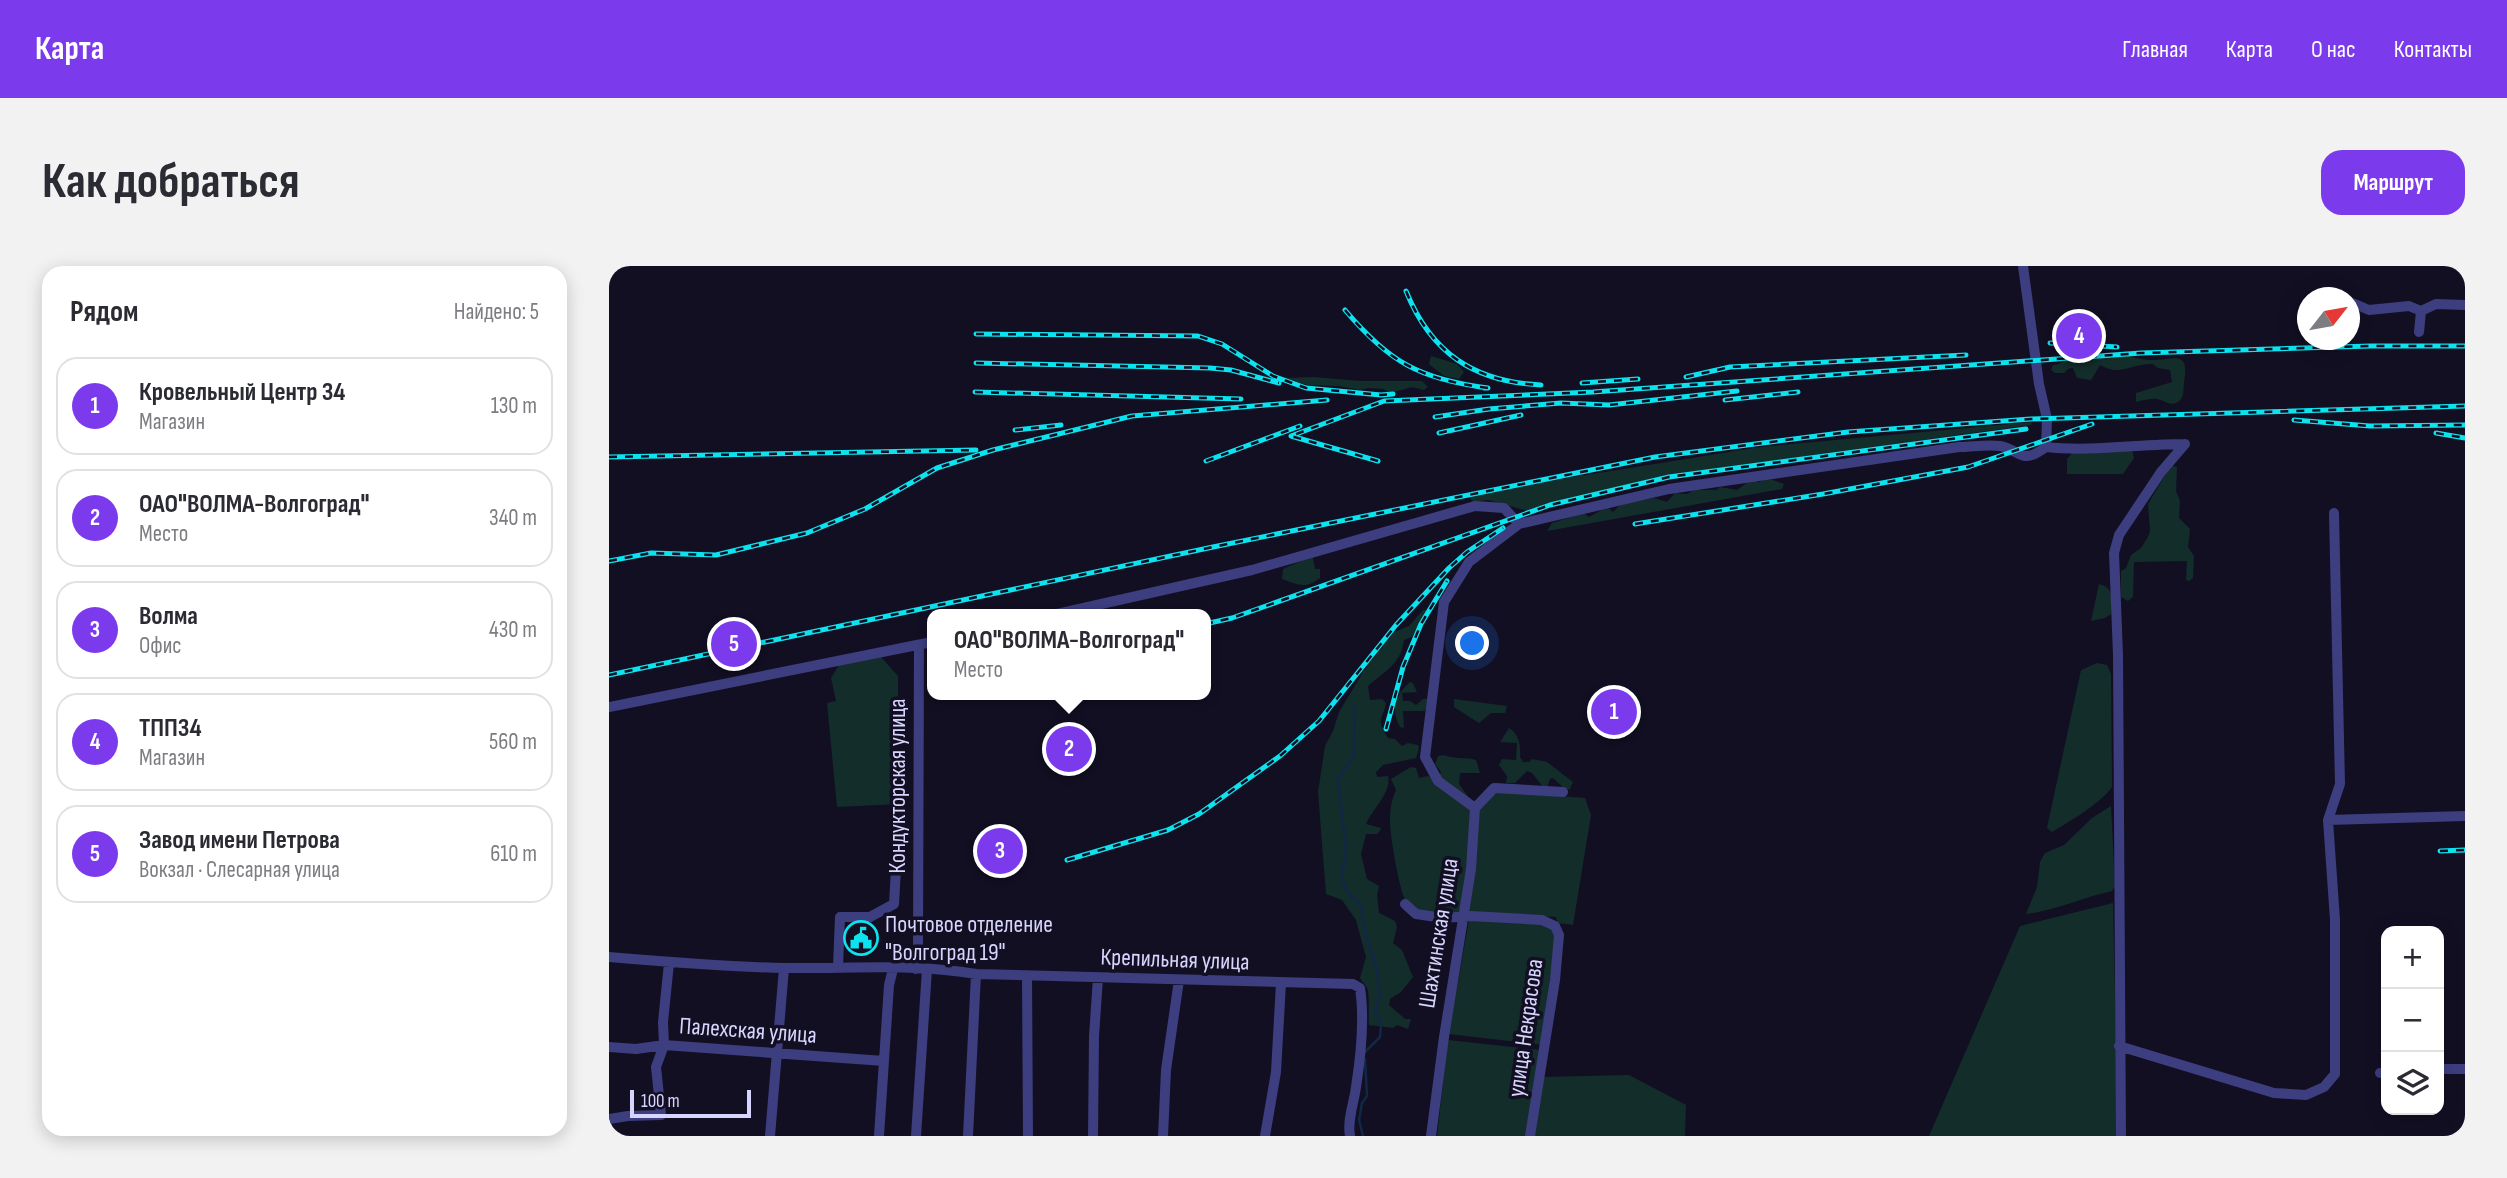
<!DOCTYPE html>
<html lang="ru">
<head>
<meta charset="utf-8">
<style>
  :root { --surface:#fff; --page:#f2f2f3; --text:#2b2b33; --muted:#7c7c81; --line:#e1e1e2; --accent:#7c3aed }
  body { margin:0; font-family:"Sofia Sans Condensed",sans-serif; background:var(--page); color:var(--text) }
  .controls { position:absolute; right:21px; bottom:21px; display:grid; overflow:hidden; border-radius:14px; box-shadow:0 4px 18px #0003 }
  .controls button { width:63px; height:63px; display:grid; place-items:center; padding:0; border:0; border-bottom:2px solid var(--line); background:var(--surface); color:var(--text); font:35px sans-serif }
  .compass { position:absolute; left:1688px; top:21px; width:63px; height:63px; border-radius:50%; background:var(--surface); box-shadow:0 4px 18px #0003; rotate:59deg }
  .scale { position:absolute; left:21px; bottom:18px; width:121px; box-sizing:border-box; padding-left:7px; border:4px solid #d7d4fd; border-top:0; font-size:19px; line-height:24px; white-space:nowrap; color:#d7d4fd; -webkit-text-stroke:5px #120f23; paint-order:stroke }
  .you { position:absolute; left:864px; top:378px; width:24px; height:24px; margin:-18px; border:5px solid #fff; border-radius:50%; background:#1a73e8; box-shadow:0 0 0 10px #1a73e833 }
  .badge { display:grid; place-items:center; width:46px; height:46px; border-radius:50%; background:var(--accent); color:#fff; font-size:23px; font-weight:700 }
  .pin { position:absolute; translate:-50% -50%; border:4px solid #fff; box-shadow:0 2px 7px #0006 }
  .popup { position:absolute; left:318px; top:343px; width:284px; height:91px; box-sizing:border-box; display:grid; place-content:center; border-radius:14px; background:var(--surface); filter:drop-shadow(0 2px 5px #0005); font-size:23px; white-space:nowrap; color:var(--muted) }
  .popup b { font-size:26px; color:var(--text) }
  .popup::after { content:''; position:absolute; left:50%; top:100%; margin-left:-14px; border:14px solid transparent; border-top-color:var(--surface) }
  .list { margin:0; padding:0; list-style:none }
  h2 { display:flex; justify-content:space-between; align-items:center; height:91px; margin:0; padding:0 28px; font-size:30px }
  h2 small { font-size:23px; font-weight:400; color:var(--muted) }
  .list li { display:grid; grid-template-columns:46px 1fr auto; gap:21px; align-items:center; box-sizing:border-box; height:98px; margin:0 14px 14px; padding:0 14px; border:2px solid var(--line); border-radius:21px }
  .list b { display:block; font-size:26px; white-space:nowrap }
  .list p { margin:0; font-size:23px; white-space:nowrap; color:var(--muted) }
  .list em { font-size:23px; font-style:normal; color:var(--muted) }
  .icon { flex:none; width:38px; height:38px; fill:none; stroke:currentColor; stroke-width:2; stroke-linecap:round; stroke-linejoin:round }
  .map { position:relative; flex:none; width:1856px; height:870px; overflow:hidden; border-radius:21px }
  header { display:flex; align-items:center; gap:42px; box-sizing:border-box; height:98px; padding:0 35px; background:var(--accent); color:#fff }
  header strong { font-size:33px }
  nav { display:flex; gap:38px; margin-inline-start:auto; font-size:24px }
  .intro { display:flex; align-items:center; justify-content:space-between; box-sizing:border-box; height:168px; padding:0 42px }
  h1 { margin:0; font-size:49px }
  .button { padding:18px 32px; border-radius:21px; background:var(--accent); color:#fff; font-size:24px; font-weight:700 }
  main { display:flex; gap:42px; padding:0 42px }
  aside { flex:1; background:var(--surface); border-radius:21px; box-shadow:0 4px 18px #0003 }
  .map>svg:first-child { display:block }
  .green { fill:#132d2b }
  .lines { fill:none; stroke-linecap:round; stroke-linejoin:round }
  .stream { stroke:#112746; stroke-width:2.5 }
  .minor { stroke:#3d3e7f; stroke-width:10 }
  .rail-casing { stroke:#0de3ef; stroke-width:5 }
  .rail { stroke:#120f23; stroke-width:2.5; stroke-dasharray:8; stroke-linecap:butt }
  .labels { text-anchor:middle; stroke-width:7; stroke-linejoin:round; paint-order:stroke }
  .street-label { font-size:24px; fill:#d7d4fd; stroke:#120f23 }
  .poi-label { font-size:24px; fill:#d7d4fd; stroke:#120f23; text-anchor:start }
</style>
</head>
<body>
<header>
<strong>Карта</strong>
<nav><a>Главная</a><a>Карта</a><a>О нас</a><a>Контакты</a></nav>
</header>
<div class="intro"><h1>Как добраться</h1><a class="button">Маршрут</a></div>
<main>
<aside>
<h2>Рядом<small>Найдено: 5</small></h2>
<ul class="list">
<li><span class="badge">1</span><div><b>Кровельный Центр 34</b><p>Магазин</p></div><em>130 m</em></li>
<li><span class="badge">2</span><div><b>ОАО&quot;ВОЛМА-Волгоград&quot;</b><p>Место</p></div><em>340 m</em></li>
<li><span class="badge">3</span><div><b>Волма</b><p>Офис</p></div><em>430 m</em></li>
<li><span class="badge">4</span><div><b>ТПП34</b><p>Магазин</p></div><em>560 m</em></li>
<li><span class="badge">5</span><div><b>Завод имени Петрова</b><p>Вокзал · Слесарная улица</p></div><em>610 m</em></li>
</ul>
</aside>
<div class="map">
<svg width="1856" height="870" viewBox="0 0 1856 870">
  <rect width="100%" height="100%" fill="#120f23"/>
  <path class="green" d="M1510 87C1521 90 1531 94 1542 94 1565 94 1581 83 1575 116 1574 123 1576 131 1569 136 1562 141 1555 134 1548 133 1542 132 1532 135 1527 136V127L1563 116 1561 104 1549 102 1544 98C1522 97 1512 111 1491 99L1482 114 1468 112 1464 102 1459 103 1455 107H1446L1442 104 1444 99C1451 99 1453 95 1460 94 1478 91 1493 95 1510 87Z
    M822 90 848 98 855 106 850 113 835 110 820 98Z
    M705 111 752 115H813L819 121 815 124 803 121 782 127 774 123 759 122 751 124 729 120 698 119 677 112Z
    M1423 156 1422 159 1059 209 919 245 879 234 863 236 860 228 1151 181Z
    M1523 183 1525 192 1514 208H1458V193L1464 186Z
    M1562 199 1568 201 1567 225 1571 235 1570 252 1581 263 1579 281 1585 290 1584 312 1580 315 1577 314 1578 295 1525 296 1524 331 1519 335 1512 331V305L1517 302 1522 289 1532 282 1539 271 1541 265 1539 238Z
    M1158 212 1175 218 1173 223 938 265 943 257 974 247 980 251 998 241 1004 246 1012 238 1045 232 1058 236 1066 227 1078 228 1085 224H1107L1111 221 1128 224 1143 213 1150 216Z
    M699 292H704L706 303H711V312C696 324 688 318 673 313L674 303Z
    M1490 318C1506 322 1503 334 1502 348L1496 352 1482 355Z
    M814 344H818L803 371 795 374C792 398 776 405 759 420L761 434 773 433 777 437C774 454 766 452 779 472L786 473 793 480 799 477 809 479 810 482 807 492 774 499 767 506 768 511 779 510C783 526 764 542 757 558L772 562 771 565 768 568H757L752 588 758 613 770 620 768 629 770 647 786 655 788 661 784 677 793 684 804 711 792 726 781 733 780 739 796 753H802L799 763 788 759 784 762 760 759C759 750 761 727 758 722 756 718 753 716 751 712L757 691 747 654 733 634 717 628 709 526 716 480 724 465 730 446 756 403 785 366 800 360Z
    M272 391 289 410V538L228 541 218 437 227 435 222 412 230 399Z
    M1488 397 1498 399 1502 408 1503 521C1492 537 1460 556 1443 566L1438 562 1472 404Z
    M801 416 804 417 808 426 793 427 794 435H801L807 439 814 433H820L816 445H794L795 462 791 461C781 444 787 428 801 416Z
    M845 433 898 440 896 447H882L870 457 845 441Z
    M900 462C910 468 912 480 911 491L914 496H920L923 493 938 496 964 516 961 523 957 524 944 512 941 513 938 521 935 522 923 507 918 505 906 517H897L898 510 890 499 893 493 907 494 908 477 891 476Z
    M835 489C843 493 857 491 867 494L871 507H851L850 518 863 536 861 597 851 647C833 648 812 649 798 637 791 630 781 569 781 556 781 545 782 534 787 524L782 513 802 501 807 502 810 512 819 510 824 513 830 510 832 506 826 498 829 490Z
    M887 525 976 532 982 549 964 659 949 657 947 651 859 646 869 542Z
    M1502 540 1506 620 1503 625C1474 631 1446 645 1417 648L1428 621 1431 596 1436 587 1455 579 1483 552Z
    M1504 637 1509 870H1320L1411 660Z
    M860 653 931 658 943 663 947 674 934 779 840 768Z
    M839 774 932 784 917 870H828Z
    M1020 809 1077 839 1076 870H925L933 811Z"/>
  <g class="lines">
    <path class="stream" d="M746 440 745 488 729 514 737 582 733 610 736 622 752 641 756 667 768 703 771 729 766 744 772 759 771 771 755 787
      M754 870 750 854 753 837 758 830 756 793"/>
    <path class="minor" d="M1414 0 1430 118 1438 153 1437 181
      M1741 36 1760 44 1800 40 1812 45
      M1810 66 1812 45 1827 38 1856 39
      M448 348 643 304 866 240 895 242 910 258
      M0 441 323 376
      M866 542 885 522 954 526
      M1719 554 1856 550
      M796 638 807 648 834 652 862 650 933 654 946 660 950 669 946 714 921 870
      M0 691C58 696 117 701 176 702 239 703 305 697 367 708L744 718 751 722C756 754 752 789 747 821 745 837 738 854 741 870
      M229 701 231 651H261L285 638 289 568
      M307 703 309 681 310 379
      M418 710 419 870
      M1510 780 1665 827 1697 829 1715 821 1726 808V654L1719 554 1731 518 1725 247
      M0 781 27 783 55 779 275 795
      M1830 803H1856
      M1771 807H1777
      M0 853 19 850 52 849 47 801 55 779 54 756 60 697
      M161 870 175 702
      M270 870 280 719 284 703
      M307 870 318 703
      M359 870 367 708
      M484 870 485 770 489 712
      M554 870 557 804 570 714
      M656 870 667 806 672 717
      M822 870 835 771 862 603 866 542 829 515 816 491 835 336 860 296 910 258 1060 223 1350 181C1363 181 1378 178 1391 180 1413 184 1411 200 1437 181 1482 186 1530 178 1576 178
      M1512 870 1509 389 1505 287 1510 269 1552 206 1576 178"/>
    <g class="rail-casing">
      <path id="rail" d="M797 25C822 87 865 116 932 119
        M736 44C780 96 810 113 879 122H875
        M367 68 589 70 613 78 664 110 697 122 772 129 784 128
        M1441 77 1508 81
        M367 97 601 102 622 104 670 117
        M1077 111 1121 101 1357 89
        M973 117 1029 113
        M366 126 632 133
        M1116 134 1189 126
        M826 151 880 143 952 137 1000 139 1128 125
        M1685 154 1761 160 1856 159
        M406 164 452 159
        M830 167 912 149
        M1827 167 1856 172
        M0 191 367 184
        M597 195 691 160
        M769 195 682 170 775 135 984 126 1532 87 1762 80H1856
        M1026 258 1214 228 1359 201 1483 158
        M0 295 42 287 107 289 198 267 256 243 328 202 384 184 523 150 718 134
        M596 358 623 352 941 239 1060 211 1417 163
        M0 409 604 281 1046 191 1239 166 1422 153 1856 140
        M777 463 794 401 812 358 838 315
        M1831 585 1856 584
        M458 594 559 564 590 548 671 490 710 455 787 359 840 302 858 286 894 262"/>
    </g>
    <use href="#rail" class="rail"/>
  </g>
  <defs>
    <g id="civic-ring" transform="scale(1.75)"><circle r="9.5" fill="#120f23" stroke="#0de3ef" stroke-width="1.5"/><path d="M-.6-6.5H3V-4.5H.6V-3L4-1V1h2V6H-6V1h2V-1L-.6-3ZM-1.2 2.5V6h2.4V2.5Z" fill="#0de3ef"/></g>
  </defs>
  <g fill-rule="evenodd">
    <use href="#civic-ring" x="252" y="672"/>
  </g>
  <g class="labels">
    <g class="street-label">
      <text transform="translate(288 520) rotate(-90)" y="8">Кондукторская улица</text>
      <text transform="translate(829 667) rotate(-81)" y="8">Шахтинская улица</text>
      <text transform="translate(566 693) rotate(2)" y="8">Крепильная улица</text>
      <text transform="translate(916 762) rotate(-82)" y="8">улица Некрасова</text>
      <text transform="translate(139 764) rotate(4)" y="8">Палехская улица</text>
    </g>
    <g class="poi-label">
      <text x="276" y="666">Почтовое отделение<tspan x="276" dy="28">"Волгоград 19"</tspan></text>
    </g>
  </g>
</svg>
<div class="controls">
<button>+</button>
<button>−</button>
<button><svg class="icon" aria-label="layers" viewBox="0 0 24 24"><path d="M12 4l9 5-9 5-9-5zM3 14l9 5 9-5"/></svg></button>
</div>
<svg class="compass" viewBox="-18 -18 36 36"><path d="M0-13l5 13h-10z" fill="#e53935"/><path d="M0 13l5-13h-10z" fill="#7c7c81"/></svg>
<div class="scale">100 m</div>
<div class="you"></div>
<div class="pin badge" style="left:1005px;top:446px">1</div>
<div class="pin badge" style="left:460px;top:483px">2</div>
<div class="popup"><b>ОАО&quot;ВОЛМА-Волгоград&quot;</b>Место</div>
<div class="pin badge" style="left:391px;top:585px">3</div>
<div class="pin badge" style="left:1470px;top:70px">4</div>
<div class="pin badge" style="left:125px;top:378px">5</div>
</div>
</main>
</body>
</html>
